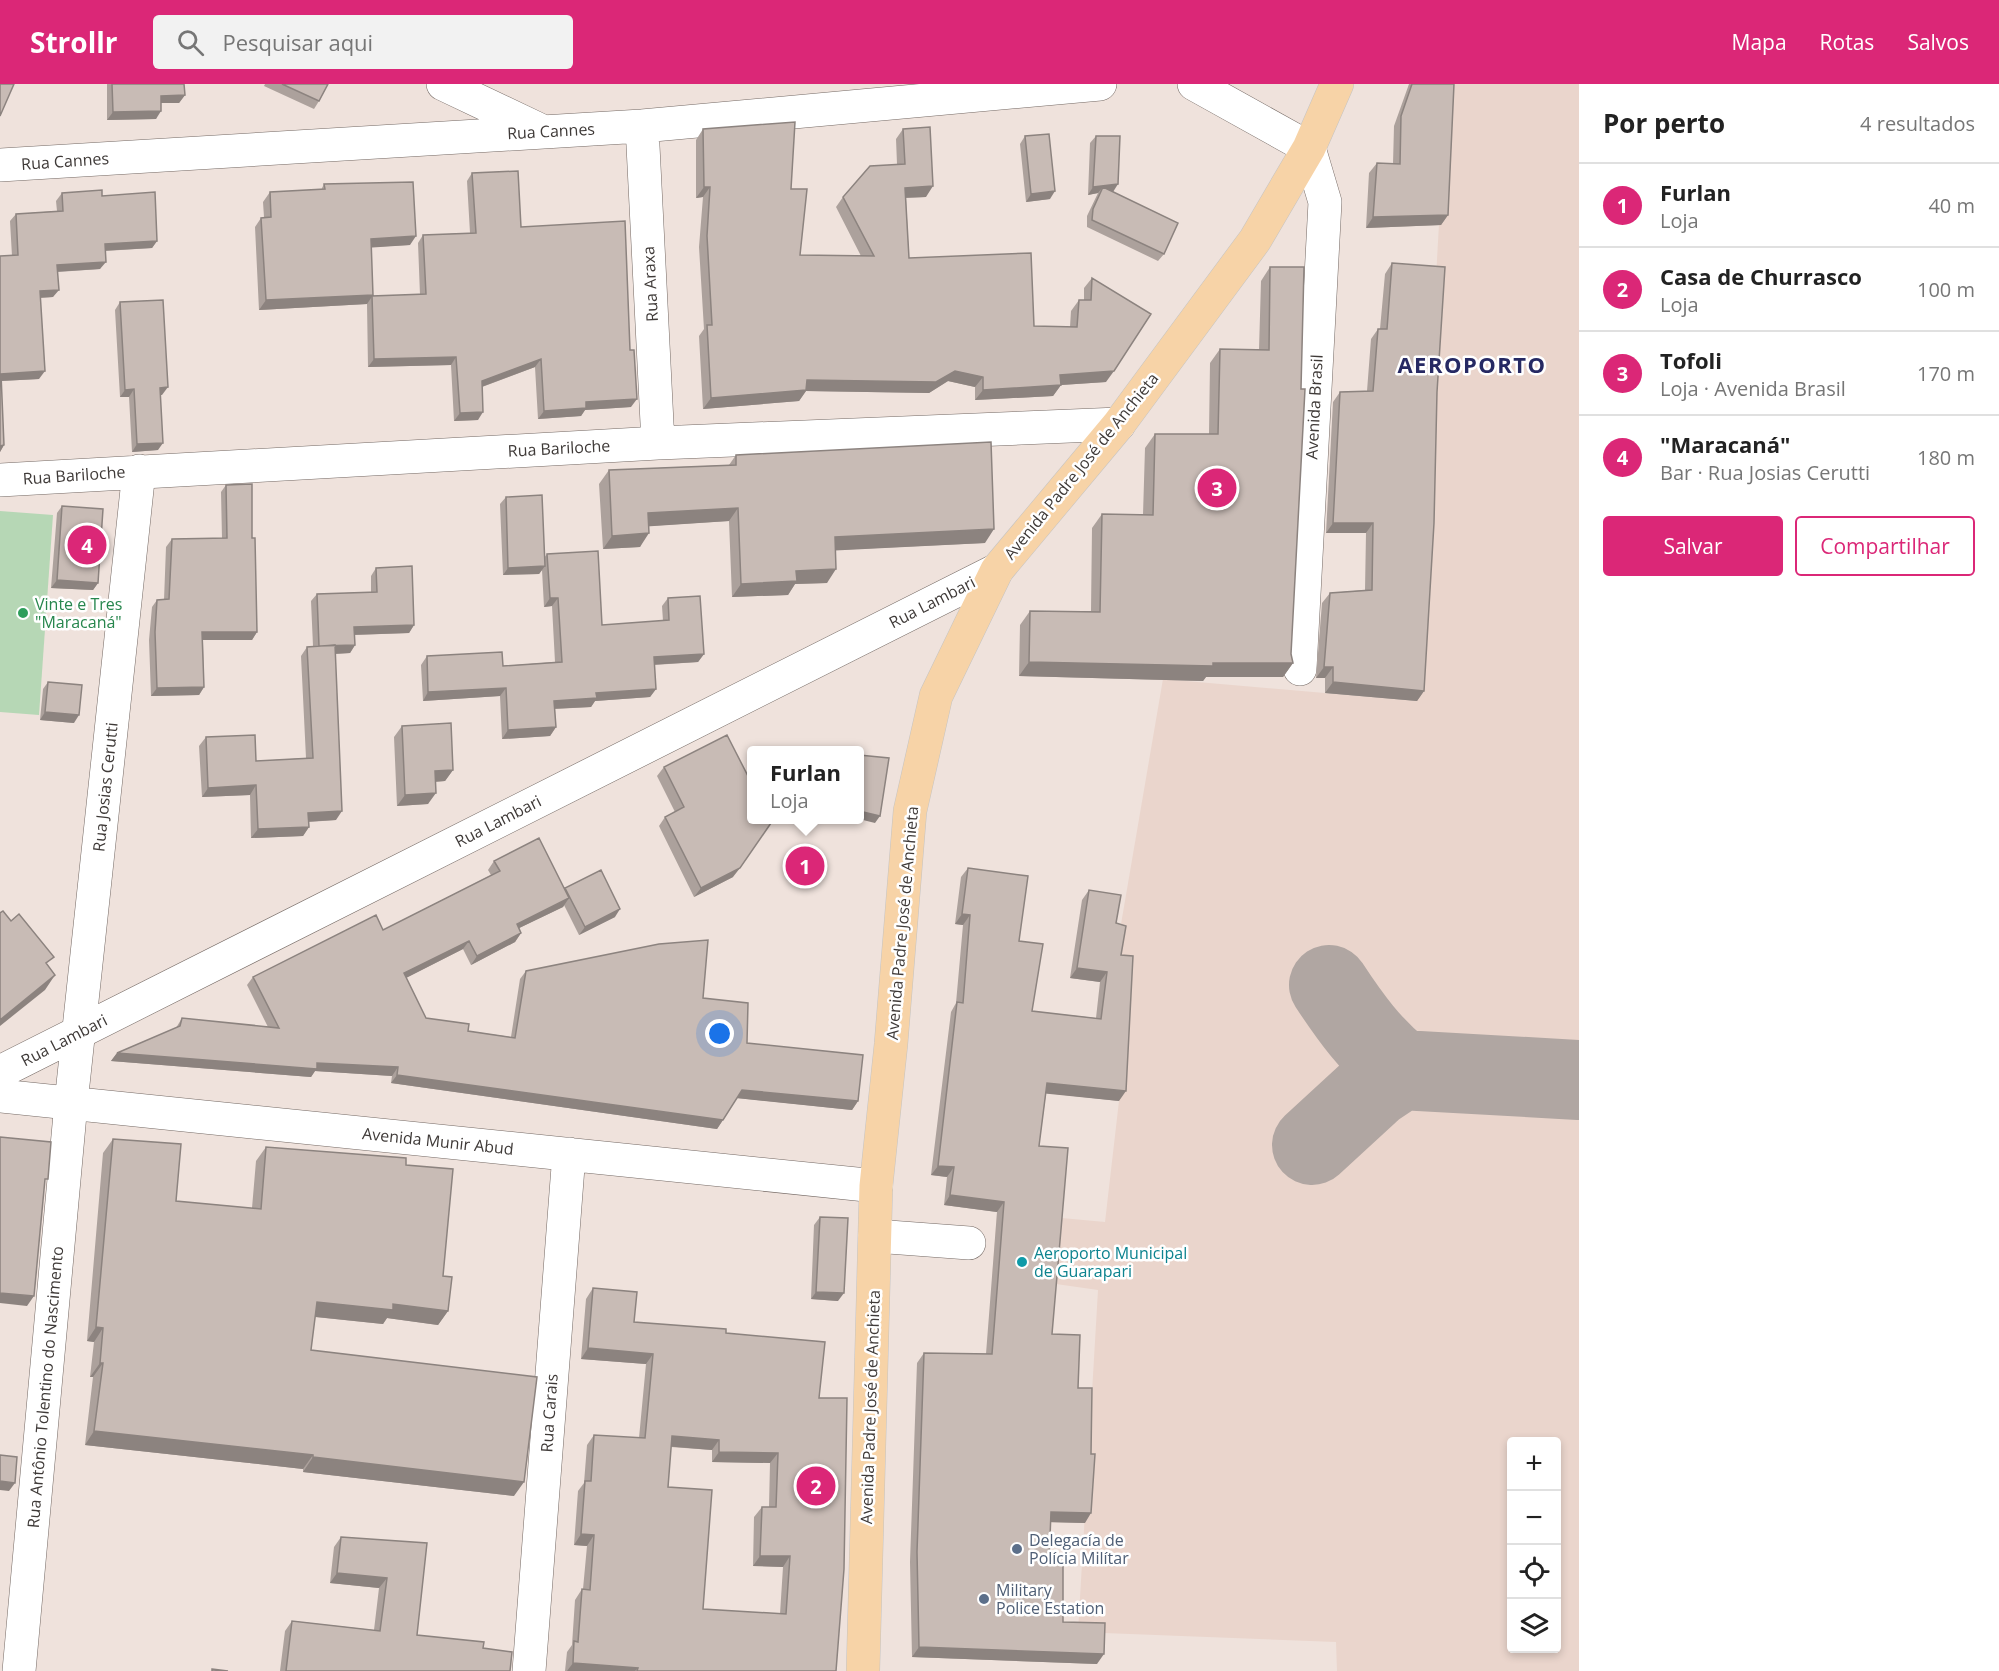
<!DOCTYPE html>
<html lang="pt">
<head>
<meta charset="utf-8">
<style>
  :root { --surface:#fff; --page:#f2f2f2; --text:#222; --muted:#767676; --line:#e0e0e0; --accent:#db2777 }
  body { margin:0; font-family:"Open Sans",sans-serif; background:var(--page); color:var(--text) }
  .controls { position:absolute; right:18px; bottom:18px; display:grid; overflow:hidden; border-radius:6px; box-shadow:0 3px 9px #0003 }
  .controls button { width:54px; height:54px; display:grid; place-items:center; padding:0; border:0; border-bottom:2px solid var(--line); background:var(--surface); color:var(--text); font:30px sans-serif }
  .you { position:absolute; left:720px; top:950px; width:21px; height:21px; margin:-15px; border:4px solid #fff; border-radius:50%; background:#1a73e8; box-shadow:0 0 0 9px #1a73e833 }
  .badge { display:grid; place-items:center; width:39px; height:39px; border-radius:50%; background:var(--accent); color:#fff; font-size:20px; font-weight:700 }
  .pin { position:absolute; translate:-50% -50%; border:3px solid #fff; box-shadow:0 2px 6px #0006 }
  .popup { position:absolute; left:747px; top:662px; width:117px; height:78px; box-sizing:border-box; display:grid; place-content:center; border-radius:6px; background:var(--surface); filter:drop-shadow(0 2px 4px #0005); font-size:20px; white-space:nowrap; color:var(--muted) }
  .popup b { font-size:22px; color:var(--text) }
  .popup::after { content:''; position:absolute; left:50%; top:100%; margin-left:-12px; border:12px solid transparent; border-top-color:var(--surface) }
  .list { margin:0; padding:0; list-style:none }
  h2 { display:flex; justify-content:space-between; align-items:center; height:78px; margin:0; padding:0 24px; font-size:26px }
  h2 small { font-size:20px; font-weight:400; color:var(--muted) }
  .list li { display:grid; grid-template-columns:39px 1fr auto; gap:18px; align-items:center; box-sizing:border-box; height:84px; padding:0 24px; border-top:2px solid var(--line) }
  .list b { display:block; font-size:22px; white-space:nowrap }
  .list p { margin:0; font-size:20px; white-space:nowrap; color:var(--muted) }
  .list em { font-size:20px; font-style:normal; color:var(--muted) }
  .actions { display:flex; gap:12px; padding:18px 24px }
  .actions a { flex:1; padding:14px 0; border:2px solid var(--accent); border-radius:6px; text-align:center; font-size:21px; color:var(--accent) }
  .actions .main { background:var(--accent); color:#fff }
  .icon { flex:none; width:33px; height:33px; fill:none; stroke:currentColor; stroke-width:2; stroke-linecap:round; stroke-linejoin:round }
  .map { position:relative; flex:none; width:1579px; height:1587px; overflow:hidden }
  header { display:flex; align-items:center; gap:36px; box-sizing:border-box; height:84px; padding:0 30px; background:var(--accent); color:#fff }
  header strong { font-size:28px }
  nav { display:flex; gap:33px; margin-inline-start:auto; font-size:21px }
  .search { width:420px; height:54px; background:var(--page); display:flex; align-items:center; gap:15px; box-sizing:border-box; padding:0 21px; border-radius:6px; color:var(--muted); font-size:22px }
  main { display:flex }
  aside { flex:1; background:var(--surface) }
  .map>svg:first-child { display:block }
  .built { fill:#ead5cc; fill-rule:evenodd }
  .grass { fill:#b6d7b5 }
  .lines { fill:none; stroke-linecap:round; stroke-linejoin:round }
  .taxiway { stroke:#b0a6a2; stroke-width:80 }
  .minor-casing { stroke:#746964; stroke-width:34 }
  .major-casing { stroke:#c5c4c3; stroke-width:34 }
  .minor { stroke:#fff; stroke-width:33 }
  .major { stroke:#f7d3a7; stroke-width:33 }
  .wall { fill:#aca19c; fill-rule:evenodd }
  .shaded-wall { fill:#8c837f }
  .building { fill:#c8bbb5; stroke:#8c837f; stroke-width:1.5; fill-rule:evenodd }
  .leisure-dot { fill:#2e9e5b; stroke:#fff; stroke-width:2 }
  .culture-dot { fill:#0f9aa8; stroke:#fff; stroke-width:2 }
  .service-dot { fill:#5c6f8a; stroke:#fff; stroke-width:2 }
  .labels { text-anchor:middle; stroke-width:5; stroke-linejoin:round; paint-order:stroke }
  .street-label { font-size:16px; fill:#3f3a38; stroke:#fff }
  .leisure-label { font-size:16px; fill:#27864d; stroke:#fff; text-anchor:start }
  .culture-label { font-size:16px; fill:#0d838f; stroke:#fff; text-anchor:start }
  .service-label { font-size:16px; fill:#4e5e75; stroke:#fff; text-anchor:start }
  .district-label { font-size:22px; font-weight:bold; letter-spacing:1.5px; fill:#262963; stroke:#fff }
</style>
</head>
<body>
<header>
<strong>Strollr</strong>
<div class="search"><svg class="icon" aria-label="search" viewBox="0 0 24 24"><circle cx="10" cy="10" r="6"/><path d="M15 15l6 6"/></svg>Pesquisar aqui</div>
<nav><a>Mapa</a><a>Rotas</a><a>Salvos</a></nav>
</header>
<main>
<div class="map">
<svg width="1579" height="1587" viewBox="0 0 1579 1587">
  <rect width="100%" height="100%" fill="#efe2dc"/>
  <path class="built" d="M1447 0H1579V1587H1337L1336 1558 1078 1548 1098 1206 1049 1199 992 1195 997 1128 1105 1138 1119 1017 1114 881 1163 595 1417 617 1429 316ZM1512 1358H1556V1564H1512Z"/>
  <path class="grass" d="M0 427 53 431 39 631 0 628Z"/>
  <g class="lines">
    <path class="taxiway" d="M1329 901C1350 933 1371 962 1401 986
      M1312 1061 1374 1004 1401 986 1579 996"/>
    <g class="minor-casing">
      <path id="minor" d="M443 0 542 47
        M1194 0 1309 64 1325 118 1300 585
        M642 42 658 359
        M0 81 642 42 1100 0
        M0 396 658 359 1119 340
        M0 988 997 486
        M0 1012 876 1102
        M875 1152 969 1159
        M19 1587 71 1019 139 387
        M529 1587 569 1070"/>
    </g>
    <g class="major-casing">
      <path id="major" d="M863 1587 876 1102 891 960 910 727 936 612 997 486 1119 340 1255 156 1309 64 1337 0"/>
    </g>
    <use href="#minor" class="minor"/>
    <use href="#major" class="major"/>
  </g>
  <path class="wall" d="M107 0H184L185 11 179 19H161L156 35 107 36Z
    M265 0H328L319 17 314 25 264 2Z
    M1409 0H1454L1448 131 1441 141 1366 144 1369 89 1377 79 1393 80 1394 42Z
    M703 45 791 105 800 171 861 172 836 123 843 113 897 80 896 55 903 45 926 113 906 114 909 174 1034 242 1070 243 1071 227 1079 216H1084V204L1092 194 1106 298 1061 301 1053 312 975 316V303L948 297 929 309 806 307 799 317 703 325 699 252 704 245 699 163 703 113 696 114V56Z
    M1025 52 1050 115 1026 118 1020 60Z
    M1096 52 1112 108 1164 170 1158 177 1087 143V132L1098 109 1088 111 1090 59Z
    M472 89 521 143 631 323 585 326 581 332 538 335 535 283 482 303 478 336 454 337 451 281 368 283 367 220 259 226 255 143 261 134 264 133 263 118 270 108 321 106 324 100 410 161 371 163 373 211 372 212 420 211 418 159 423 151 470 149 467 97Z
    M62 109 102 112 157 157 152 164 105 167 100 185 58 188 53 213 40 214 39 295 1 297 4 361 0 368V172H12L10 137 16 130 57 127 56 117Z
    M1392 179 1437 308 1424 607 1417 617 1325 609V594H1316L1322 519 1330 509 1365 506 1366 449H1326L1333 318 1340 308 1367 307 1371 255 1378 245H1380L1385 190Z
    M1270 183 1291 570 1293 579 1283 593H1206L1203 597 1019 592 1020 541 1030 527H1091L1092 444 1102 430 1143 431 1145 364 1155 350H1209L1210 279 1220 265 1259 266 1261 197Z
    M120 218 162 311H160L158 366 132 368 129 313H120L115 226Z
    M736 371 985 459 835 466 827 499 795 500 788 511 732 513 729 437 649 442 640 463 603 465 599 400 609 386 729 381Z
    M226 401 252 454 257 548 252 556H203L204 603 199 611 151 612 149 556 152 523 157 516H164L166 463 172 455 222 454 221 408Z
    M506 413 544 474 547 470 602 541 663 537 662 522 668 514 704 570 698 578 654 581 656 605 650 613 595 617 591 623 555 625 556 643 550 652 502 655 500 612 423 617 421 581 427 572 503 582 555 578 552 522 544 523 542 486 539 490 503 491 500 420Z
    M62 422 98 499 93 506 51 504 57 429Z
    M376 484 414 541 409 549 354 551 355 561 350 569 335 570 336 736 309 738V743L303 752 251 754 250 711 202 713 199 662 206 653 256 677 306 674 301 572 307 563 313 562 311 517 317 510 371 508V492Z
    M48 598 74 639 40 636 43 605Z
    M402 642 453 686 445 697 436 698 428 720 397 722 394 653Z
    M664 683 733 793 694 813 659 742 665 733 675 728 657 692Z
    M494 777 564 805 615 833 579 851 564 821 563 823 519 844 521 849 515 858 471 881 463 865 406 894 426 934 468 947 511 953 520 895 526 887 703 914 747 959 858 1017 852 1026 737 1014 717 1045 391 999 392 992 315 987 311 993 111 977 117 969 176 944 182 934 268 943 247 901 253 893 383 846 491 791 488 786Z
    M968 784 1019 857 1032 927 1096 934 1100 898 1070 894 1082 816 1089 806 1116 839 1121 871 1119 1017 1046 1009 1039 1062 1052 1250 1078 1304 1085 1439 1050 1438 1049 1478 1063 1538 1097 1580 912 1573 910 1478 917 1279 924 1269 986 1270 997 1128 944 1121 947 1093 931 1091 951 928 956 919 963 841 955 840 961 793Z
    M113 1055 176 1117 252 1124 256 1077 266 1063 406 1081 443 1192 448 1227 438 1241 387 1234 383 1240 315 1233 311 1266 514 1412 303 1388V1385L85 1361 93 1293H90L94 1258 87 1257 103 1069Z
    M820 1133 838 1217 811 1215 814 1141Z
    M593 1204 634 1238 726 1249 819 1314 836 1587H565L567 1568 572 1561 575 1516 582 1505H583L587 1462 574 1461 578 1407 584 1399 587 1361 594 1351 639 1354 646 1280 581 1275 586 1215ZM671 1363 712 1366V1378L770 1379 769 1423H762L754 1433 753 1482 783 1483 780 1530 703 1525 668 1403Z
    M341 1453 427 1459 417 1551 483 1564 510 1587H280L285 1547 292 1537 374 1546 379 1504 330 1499 334 1463Z"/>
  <path class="shaded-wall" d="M185 11 179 19H156L161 12Z
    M161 27 156 35 107 36 113 28Z
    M1118 100 1113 108 1103 103 1098 109 1088 111 1093 103Z
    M933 102 926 113 897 114 905 104Z
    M704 103H710L703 113 696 114Z
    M1055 107 1050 115 1026 118 1031 110Z
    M1448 131 1441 141 1366 144 1373 133Z
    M416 152 410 161 365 164 371 155Z
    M157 157 152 164 99 167 105 160Z
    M106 178 100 185 52 188 57 181Z
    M59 206 53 213 34 214 40 207Z
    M373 211 367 220 259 226 266 216Z
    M456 273 451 281 368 283 374 275Z
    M541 275 535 283 476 305 482 297Z
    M45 287 39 295 0 297 1 290Z
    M955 287 983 293 975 303 948 297 929 309 806 307 799 317 703 325 711 314 807 296Z
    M1114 287 1106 298 1061 301 1053 312 975 316 983 306 1060 291Z
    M168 303 162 311H155L160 304Z
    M134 305 129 313H120L125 306Z
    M637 315 631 323 585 326 581 332 538 335 544 327 586 318Z
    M483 328 478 336 454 337 460 329Z
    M163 359 158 366 132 368 137 360Z
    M4 361 0 368V362Z
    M738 424 729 437 639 443 648 429Z
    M1333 439H1373L1366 449H1326Z
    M994 445 985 459 825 467 835 453Z
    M649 449 640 463 603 465 612 452Z
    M545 482 539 490 503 491 508 484Z
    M836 485 827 499 795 500 788 511 732 513 741 500 796 487Z
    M57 496 98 499 93 506 51 504Z
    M550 514H558L552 522 544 523Z
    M414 541 409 549 349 551 354 543Z
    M202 548H257L252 556H197Z
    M355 561 350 569 313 571 319 563Z
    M704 570 698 578 648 581 654 573Z
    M1029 578 1213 579H1293L1283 593H1206L1203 597 1019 592Z
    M1324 583H1333L1325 594H1316Z
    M1333 598 1424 607 1417 617 1325 609Z
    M204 603 199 611 151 612 157 604Z
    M506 604 500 612 423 617 428 608Z
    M656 605 650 613 595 617 591 623 548 625 554 617 596 609Z
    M45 628 79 631 74 639 40 636Z
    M556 643 550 652 502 655 508 646Z
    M453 686 445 697 427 698 435 687Z
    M256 701 250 711 202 713 208 704Z
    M436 709 428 720 397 722 405 711Z
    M342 727 336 736 302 738 308 729Z
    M859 727 880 732 875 739 859 735Z
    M309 743 303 752 251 754 258 745Z
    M740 784 733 793 694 813 701 804Z
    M569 814 563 823 511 848 517 840Z
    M620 825 615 833 579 851 585 843Z
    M962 830 970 831 963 841 955 840Z
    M521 849 515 858 471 881 477 872Z
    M469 857 463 865 398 898 404 889Z
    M1077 884 1107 888 1100 898 1070 894Z
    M55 891 45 906 0 942V936Z
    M117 969 398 983 392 992 315 987 311 993 111 977Z
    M397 991 723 1036 717 1045 391 999Z
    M1047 999 1126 1007 1119 1017 1040 1009Z
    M742 1006 858 1017 852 1026 736 1014Z
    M938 1082 954 1083 947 1093 931 1091Z
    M950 1111 1004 1118 997 1128 944 1121Z
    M816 1208 844 1209 838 1217 811 1215Z
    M0 1209 34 1212 27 1222 0 1219Z
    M317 1218 393 1220 448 1227 438 1241 387 1234 383 1240 307 1232Z
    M96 1243 103 1244 94 1258 87 1257Z
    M588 1264 653 1270 646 1280 581 1275Z
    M100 1279H103L93 1293H90Z
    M94 1347 313 1371 303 1385 85 1361Z
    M672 1352 719 1356 712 1366 664 1362Z
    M719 1368 778 1369 770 1379 712 1378Z
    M313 1373 524 1398 514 1412 303 1388Z
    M0 1397 15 1399 9 1407 0 1406Z
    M1051 1428 1091 1429 1085 1439 1044 1438Z
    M581 1450 594 1451 587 1462 574 1461Z
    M760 1472H790L783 1483 753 1482Z
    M337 1489 387 1494 379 1504 330 1499Z
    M919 1563 1104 1570 1097 1580 912 1573Z
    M573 1579 638 1584 635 1587H567Z"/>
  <path class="building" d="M0 0H14L0 32Z
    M112 0H184L185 11 161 12V27L113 28Z
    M282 0H328L319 17Z
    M1412 0H1454L1448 131 1373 133 1377 79 1400 80 1401 32Z
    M795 38 791 105H807L800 171 874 172 843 113 870 82 905 80 903 45 930 43 933 102 905 104 909 174 1031 169 1034 242 1077 243 1079 216H1091L1092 194 1151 230 1114 287 1060 291 1061 301 983 306V293L955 287 936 298 807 296 806 306 711 314 707 241H712L707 152 710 103H704L703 45Z
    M1049 50 1055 107 1031 110 1025 52Z
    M1096 52H1120L1118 100 1093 103Z
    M518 87 521 143 625 137 630 266H634L637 315 586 318V324L544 327 541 275 482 297 483 328 460 329 456 273 374 275 372 212 426 210 423 151 476 149 472 89Z
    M413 98 416 152 371 155 373 211 266 216 261 134 271 133 270 108 325 105 324 100Z
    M1103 103 1178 139 1164 170 1092 136 1093 125Z
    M102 106V112L155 108 157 157 105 160 106 178 57 181 59 206 40 207 45 287 1 290 4 361 0 362V172L18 171 16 130 63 127 62 109Z
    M1392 179 1445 183 1437 308 1434 439 1424 607 1333 598V583H1324L1330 509 1372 506 1373 439H1333L1340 308 1373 307 1378 245H1387Z
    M1270 183H1304L1301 305H1305L1291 570 1293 579H1213V582L1029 578 1030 527 1100 528 1102 430 1153 431 1155 350H1218L1220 265 1269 266Z
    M163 216 168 303 160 304 163 359 137 360 134 305 125 306 120 218Z
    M991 358 994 445 835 453 836 485 796 487 797 497 741 500 738 424 648 429 649 449 612 452 609 386 736 381V371Z
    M252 400V454H255L257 548H202L204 603 157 604 155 548 157 516 169 515 172 455 227 454 226 401Z
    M542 411 545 482 508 484 506 413Z
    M62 422 103 425 98 499 57 496Z
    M598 467 602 541 669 536 668 514 700 512 704 570 654 573 656 605 596 609 597 614 554 617 556 643 508 646 506 604 428 608 427 572 502 568 503 582 562 578 558 514H550L547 470Z
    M412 482 414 541 354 543 355 561 319 562 317 510 377 508 376 484Z
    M335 561 342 727 308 729 309 743 258 745 256 701 208 704 206 653 255 651 256 677 313 674 307 563Z
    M48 598 82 601 79 631 45 628Z
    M451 639 453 686 435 687 436 709 405 711 402 642Z
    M727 651 751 698V735H770L771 739 740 784 701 804 665 733 684 723 664 683Z
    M859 671 889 674 880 732 859 727Z
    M539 754 569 814 517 840 521 849 477 872 469 857 404 889 426 934 469 940 468 947 515 954 526 887 659 860 708 856 703 914 748 919 747 959 863 971 858 1017 742 1006 723 1036 397 991 398 983 317 979V985L117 969 180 942 182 934 279 944 253 893 376 831 383 846 500 787 494 777Z
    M968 784 1028 792 1019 857 1043 860 1032 927 1101 935 1107 888 1077 884 1089 806 1121 811 1116 839 1126 842 1121 871 1133 872 1126 1007 1047 999 1039 1062 1068 1064 1052 1250 1080 1251 1078 1304H1092L1091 1370H1095L1091 1429 1051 1428 1049 1478 1063 1477V1538L1105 1539 1104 1570 919 1563 917 1468 924 1269 992 1270 1004 1118 950 1111 954 1083 938 1082 957 918 963 919 970 831 962 830Z
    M601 786 620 825 585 843 565 804Z
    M3 827 11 837 19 830 54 873 46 879 55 891 0 936V829Z
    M0 1053 51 1058 48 1095H45L34 1212 0 1209Z
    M113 1055 181 1060 176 1117 261 1125 266 1063 406 1074V1081L453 1085 443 1192 452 1193 448 1227 393 1220V1226L317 1218 311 1266 537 1293 524 1398 313 1373V1371L94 1347 103 1279H100L103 1244 96 1243Z
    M820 1133 848 1134 844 1209 816 1208Z
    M593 1204 637 1208 634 1238 726 1245V1249L825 1258 819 1314H847L844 1485 836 1587H637L638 1584 573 1579 574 1557 578 1558 582 1505 590 1506 594 1451 581 1450 585 1397H591L594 1351 645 1354 653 1270 588 1264ZM672 1352 719 1356V1368L778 1369 776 1423H762L760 1472H790L786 1530 703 1525 712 1406 668 1403Z
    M0 1371 17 1373 15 1399 0 1397Z
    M341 1453 427 1459 417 1551 484 1558 483 1564 512 1568 510 1587H286L292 1537 380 1547 387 1494 337 1489Z
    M212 1585 228 1587H212Z"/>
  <circle class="leisure-dot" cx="23" cy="529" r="6"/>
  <circle class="culture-dot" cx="1022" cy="1178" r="6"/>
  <g class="service-dot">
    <circle cx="1017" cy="1465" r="6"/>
    <circle cx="984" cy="1515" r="6"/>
  </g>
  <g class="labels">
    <g class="street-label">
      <text transform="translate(551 47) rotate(-3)" y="6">Rua Cannes</text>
      <text transform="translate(65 77) rotate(-4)" y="6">Rua Cannes</text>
      <text transform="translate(650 200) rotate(-93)" y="6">Rua Araxa</text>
      <text transform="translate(1314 323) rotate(-87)" y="6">Avenida Brasil</text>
      <text transform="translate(559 364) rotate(-3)" y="6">Rua Bariloche</text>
      <text transform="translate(1081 382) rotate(-51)" y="6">Avenida Padre José de Anchieta</text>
      <text transform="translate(74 391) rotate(-4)" y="6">Rua Bariloche</text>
      <text transform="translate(932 518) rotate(-27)" y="6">Rua Lambari</text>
      <text transform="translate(105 703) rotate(-84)" y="6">Rua Josias Cerutti</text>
      <text transform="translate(498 737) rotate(-27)" y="6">Rua Lambari</text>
      <text transform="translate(902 839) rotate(-85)" y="6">Avenida Padre José de Anchieta</text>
      <text transform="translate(64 956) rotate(-27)" y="6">Rua Lambari</text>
      <text transform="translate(438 1057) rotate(6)" y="6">Avenida Munir Abud</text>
      <text transform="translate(45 1303) rotate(-85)" y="6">Rua Antônio Tolentino do Nascimento</text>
      <text transform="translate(870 1323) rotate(-88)" y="6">Avenida Padre José de Anchieta</text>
      <text transform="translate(549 1329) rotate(-86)" y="6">Rua Carais</text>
    </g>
    <g class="leisure-label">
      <text x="35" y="526">Vinte e Tres<tspan x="35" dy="18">"Maracaná"</tspan></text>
    </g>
    <g class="culture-label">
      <text x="1034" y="1175">Aeroporto Municipal<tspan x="1034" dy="18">de Guarapari</tspan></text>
    </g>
    <g class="service-label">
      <text x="1029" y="1462">Delegacía de<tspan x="1029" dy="18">Polícia Milítar</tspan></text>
      <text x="996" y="1512">Military<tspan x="996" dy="18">Police Estation</tspan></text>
    </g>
    <g class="district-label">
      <text x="1472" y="289">AEROPORTO</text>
    </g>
  </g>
</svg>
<div class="controls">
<button>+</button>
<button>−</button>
<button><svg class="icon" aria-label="locate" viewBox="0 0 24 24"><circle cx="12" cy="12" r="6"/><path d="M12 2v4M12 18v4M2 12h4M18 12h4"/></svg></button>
<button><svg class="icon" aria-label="layers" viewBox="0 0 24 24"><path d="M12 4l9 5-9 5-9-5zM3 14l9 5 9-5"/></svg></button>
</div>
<div class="you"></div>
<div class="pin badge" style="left:805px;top:782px">1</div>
<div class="popup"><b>Furlan</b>Loja</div>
<div class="pin badge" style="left:816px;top:1402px">2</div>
<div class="pin badge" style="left:1217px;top:404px">3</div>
<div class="pin badge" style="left:87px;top:461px">4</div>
</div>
<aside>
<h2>Por perto<small>4 resultados</small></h2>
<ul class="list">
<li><span class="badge">1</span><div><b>Furlan</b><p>Loja</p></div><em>40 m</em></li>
<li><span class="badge">2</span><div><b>Casa de Churrasco</b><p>Loja</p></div><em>100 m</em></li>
<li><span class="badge">3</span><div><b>Tofoli</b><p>Loja · Avenida Brasil</p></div><em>170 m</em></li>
<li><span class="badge">4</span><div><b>&quot;Maracaná&quot;</b><p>Bar · Rua Josias Cerutti</p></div><em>180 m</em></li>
</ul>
<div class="actions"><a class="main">Salvar</a><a>Compartilhar</a></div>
</aside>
</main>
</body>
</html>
